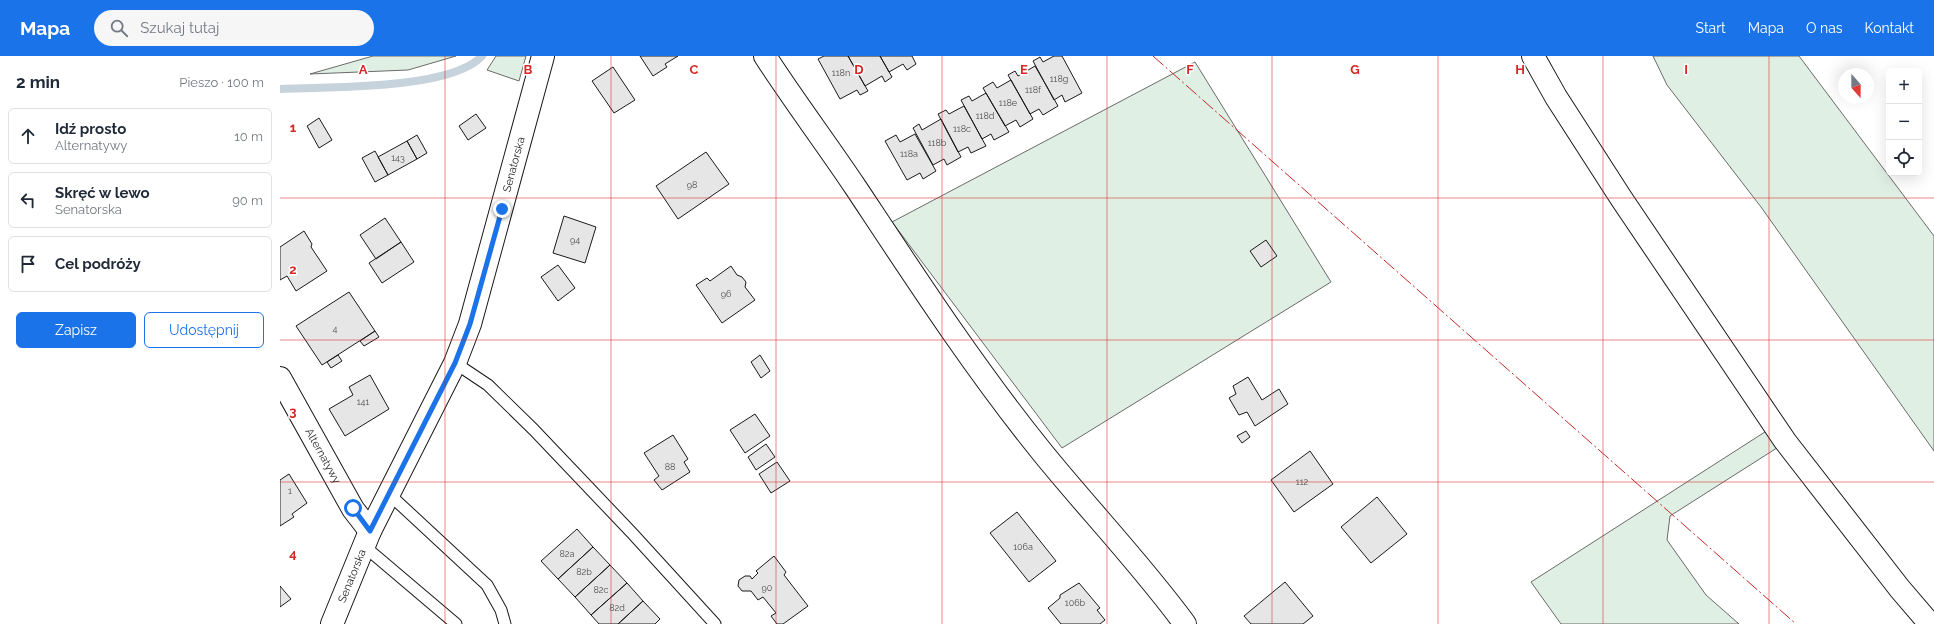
<!DOCTYPE html>
<html lang="pl">
<head>
<meta charset="utf-8">
<style>
  :root { --surface:#fff; --page:#f6f6f7; --text:#1f2937; --muted:#747a83; --line:#e0e1e3; --accent:#1a73e8 }
  body { margin:0; font-family:Raleway,sans-serif; background:var(--page); color:var(--text) }
  .controls { position:absolute; right:12px; top:12px; display:grid; overflow:hidden; border-radius:6px; box-shadow:0 4px 16px #0002 }
  .controls button { width:36px; height:36px; display:grid; place-items:center; padding:0; border:0; border-bottom:1px solid var(--line); background:var(--surface); color:var(--text); font:20px sans-serif }
  .compass { position:absolute; left:1558px; top:12px; width:36px; height:36px; border-radius:50%; background:var(--surface); box-shadow:0 4px 16px #0002; rotate:159deg }
  .stop { position:absolute; width:12px; height:12px; margin:-9px; border:3px solid #1a73e8; border-radius:50%; background:#fff }
  .stop.end { background:#1a73e8; border-color:#fff; box-shadow:0 1px 4px #0008 }
  .list { margin:0; padding:0; list-style:none }
  h2 { display:flex; justify-content:space-between; align-items:center; height:52px; margin:0; padding:0 16px; font-size:17px }
  h2 small { font-size:13px; font-weight:400; color:var(--muted) }
  .list li { display:grid; grid-template-columns:26px 1fr auto; gap:12px; align-items:center; box-sizing:border-box; height:56px; margin:0 8px 8px; padding:0 8px; border:1px solid var(--line); border-radius:6px }
  .list b { display:block; font-size:15px; white-space:nowrap }
  .list p { margin:0; font-size:13px; white-space:nowrap; color:var(--muted) }
  .list em { font-size:13px; font-style:normal; color:var(--muted) }
  .actions { display:flex; gap:8px; padding:12px 16px }
  .actions a { flex:1; padding:9px 0; border:1px solid var(--accent); border-radius:6px; text-align:center; font-size:14px; color:var(--accent) }
  .actions .main { background:var(--accent); color:#fff }
  .icon { flex:none; width:22px; height:22px; fill:none; stroke:currentColor; stroke-width:2; stroke-linecap:round; stroke-linejoin:round }
  .map { position:relative; flex:none; width:1654px; height:568px; overflow:hidden }
  header { display:flex; align-items:center; gap:24px; box-sizing:border-box; height:56px; padding:0 20px; background:var(--accent); color:#fff }
  header strong { font-size:19px }
  nav { display:flex; gap:22px; margin-inline-start:auto; font-size:14px }
  .search { width:280px; height:36px; background:var(--page); display:flex; align-items:center; gap:10px; box-sizing:border-box; padding:0 14px; border-radius:22px; color:var(--muted); font-size:15px }
  main { display:flex }
  aside { flex:1; background:var(--surface) }
  .map>svg:first-child { display:block }
  .green { fill:#e0efe3; stroke:#6a6a6a }
  .lines { fill:none; stroke-linecap:round; stroke-linejoin:round }
  .stream { stroke:#c6d2dc; stroke-width:8 }
  .building { fill:#e6e6e6; stroke:#1a1a1a }
  .service-casing { stroke:#1a1a1a; stroke-width:13 }
  .minor-casing { stroke:#1a1a1a; stroke-width:24 }
  .service { stroke:#fff; stroke-width:11 }
  .minor { stroke:#fff; stroke-width:22 }
  .power { stroke:#c62828; stroke-width:1; stroke-dasharray:14 3 2 3; stroke-linecap:butt }
  .route { stroke:#1a73e8; stroke-width:5 }
  .grid { fill:none; stroke:#d62828; stroke-width:1; stroke-opacity:0.55 }
  .labels { text-anchor:middle; stroke-width:3; stroke-linejoin:round; paint-order:stroke }
  .number-label { font-size:9px; fill:#4d4d4d }
  .street-label { font-size:11px; fill:#1a1a1a; stroke:#fff }
  .grid-label { font-size:13px; text-anchor:middle; font-weight:bold; fill:#d62828; stroke:#fff; stroke-width:3; stroke-linejoin:round; paint-order:stroke }
</style>
</head>
<body>
<header>
<strong>Mapa</strong>
<div class="search"><svg class="icon" aria-label="search" viewBox="0 0 24 24"><circle cx="10" cy="10" r="6"/><path d="M15 15l6 6"/></svg>Szukaj tutaj</div>
<nav><a>Start</a><a>Mapa</a><a>O nas</a><a>Kontakt</a></nav>
</header>
<main>
<aside>
<h2>2 min<small>Pieszo · 100 m</small></h2>
<ul class="list">
<li><svg class="icon" aria-label="ahead" viewBox="0 0 24 24"><path d="M12 20V5M6 11l6-6 6 6"/></svg><div><b>Idź prosto</b><p>Alternatywy</p></div><em>10 m</em></li>
<li><svg class="icon" aria-label="left" viewBox="0 0 24 24"><path d="M17 20v-9H6M10 6l-5 5 5 5"/></svg><div><b>Skręć w lewo</b><p>Senatorska</p></div><em>90 m</em></li>
<li><svg class="icon" aria-label="arrive" viewBox="0 0 24 24"><path d="M6 21V4h12l-3 4 3 4H6"/></svg><div><b>Cel podróży</b></div></li>
</ul>
<div class="actions"><a class="main">Zapisz</a><a>Udostępnij</a></div>
</aside>
<div class="map">
<svg width="1654" height="568" viewBox="0 0 1654 568">
  <rect width="100%" height="100%" fill="#fff"/>
  <path class="green" d="M93 0H176L128 14 30 18Z
    M216 0H246L239 25 207 14Z
    M1373 0H1519L1654 180V395L1481 151 1387 29Z
    M915 6 1051 226 782 392 612 166Z
    M1488 374 1500 390 1390 460 1387 484 1426 539 1459 568H1281L1251 526Z"/>
  <g class="lines">
    <path class="stream" d="M0 33C47 31 171 34 202 0"/>
  </g>
  <path class="building" d="M360 0H398L385 8 387 11 373 20Z
    M544 0H568L588 35 580 39 577 34 560 43 538 3Z
    M568 0H600L612 21 605 26 602 20 585 30Z
    M600 0H632L636 8 627 14 623 8 609 16Z
    M774 0H782L802 37 785 46 782 39 774 44 753 5 760 1 763 6Z
    M755 10 778 50 763 59 759 53 750 58 728 19 735 15 738 20Z
    M333 11 355 44 334 57 312 25Z
    M731 24 753 63 740 71 736 64 725 70 703 32 713 26 717 32Z
    M706 37 729 76 714 84 711 78 702 83 681 44 689 40 692 45Z
    M684 50 706 90 691 97 688 91 678 96 658 58 666 54 669 58Z
    M196 58 206 72 188 84 179 70Z
    M39 62 52 84 39 92 27 70Z
    M661 63 681 101 667 109 664 103 653 109 633 72 639 68 642 74Z
    M635 78 656 115 643 123 640 117 627 124 605 85 616 79 620 86Z
    M137 79 147 97 137 103 127 85Z
    M127 85 137 103 108 119 98 101Z
    M95 95 108 119 95 126 82 102Z
    M426 96 449 128 398 163 376 130Z
    M284 160 316 171 305 207 273 197Z
    M105 162 121 186 96 203 80 179Z
    M24 175 32 188 31 191 47 215 16 235 7 220 0 224V191Z
    M986 184 997 200 981 211 970 195Z
    M121 186 134 206 102 227 89 207Z
    M278 209 295 232 278 245 261 221Z
    M451 210 457 219 462 221 466 226 465 231 475 244 442 267 416 229 427 222 430 225Z
    M69 236 95 275 42 309 16 270Z
    M95 275 99 281 84 290 80 285Z
    M58 299 62 305 51 312 47 306Z
    M480 299 490 315 481 322 471 306Z
    M90 319 109 353 65 380 49 353 73 339 69 331Z
    M968 321 982 344 999 333 1008 348 975 370 967 356 959 359 949 342 956 338 953 330Z
    M475 358 490 380 465 397 450 374Z
    M966 375 970 381 962 387 957 380Z
    M393 379 408 403 404 406 410 416 382 434 374 424 379 420 364 397Z
    M486 388 495 401 476 414 468 401Z
    M1030 395 1053 428 1014 456 991 424Z
    M497 406 510 425 491 437 479 418Z
    M9 418 27 447 12 458 14 461 0 470V424Z
    M1097 441 1127 478 1091 507 1061 471Z
    M737 456 776 505 749 526 710 477Z
    M297 473 313 491 278 523 261 505Z
    M313 491 330 509 295 541 278 523Z
    M494 500 506 516 504 519 528 550 503 568H497L491 560 496 557 483 541 478 544 471 535H462L458 530 459 524 465 520H470L472 523 478 517 476 515Z
    M330 509 347 527 311 559 295 541Z
    M1005 526 1033 560 1023 568H971L964 560Z
    M347 527 363 545 338 568H319L311 559Z
    M799 527 820 552 817 554 825 564 820 568H781L768 552 780 542V539Z
    M0 530 11 543 0 551Z
    M363 545 380 563 375 568H338Z"/>
  <g class="lines">
    <g class="service-casing">
      <path id="service" d="M175 307 208 329 254 374 352 477 435 568
        M109 438 207 529 221 554 225 568
        M84 490 176 568"/>
    </g>
    <g class="minor-casing">
      <g id="minor">
        <path d="M485 0C514 45 546 87 576 132 635 221 694 312 762 396 809 454 861 508 905 568"/>
        <path d="M1253 0 1276 41 1341 142 1505 385 1620 533 1650 568"/>
        <path id="s1" d="M0 322 73 453 90 475"/>
        <path id="s2" d="M52 568 90 475 175 307 190 268 263 0"/>
      </g>
    </g>
    <use href="#service" class="service"/>
    <use href="#minor" class="minor"/>
    <path class="power" d="M873 0 1516 568"/>
  </g>
  <g class="lines">
    <path class="route" d="M73 452 90 475 175 307 190 268 222 153"/>
  </g>
  <path class="grid" d="M165 0V568M331 0V568M496 0V568M662 0V568M827 0V568M992 0V568M1158 0V568M1323 0V568M1489 0V568M0 142H1654M0 284H1654M0 426H1654"/>
  <g class="labels">
    <g class="number-label">
      <text x="561" y="20">118n</text>
      <text x="779" y="26">118g</text>
      <text x="753" y="37">118f</text>
      <text x="728" y="50">118e</text>
      <text x="705" y="63">118d</text>
      <text x="682" y="76">118c</text>
      <text x="657" y="90">118b</text>
      <text x="629" y="101">118a</text>
      <text x="118" y="105">143</text>
      <text x="412" y="132">98</text>
      <text x="295" y="187">94</text>
      <text x="446" y="241">96</text>
      <text x="55" y="276">4</text>
      <text x="83" y="349">141</text>
      <text x="390" y="414">88</text>
      <text x="1022" y="429">112</text>
      <text x="10" y="438">1</text>
      <text x="743" y="494">106a</text>
      <text x="287" y="501">82a</text>
      <text x="304" y="519">82b</text>
      <text x="487" y="535">90</text>
      <text x="321" y="537">82c</text>
      <text x="795" y="550">106b</text>
      <text x="337" y="555">82d</text>
    </g>
    <g class="street-label">
      <text dy="4" stroke="none"><textPath href="#s2" startOffset="496">Senatorska</textPath></text>
      <text dy="4" stroke="none"><textPath href="#s1" startOffset="89">Alternatywy</textPath></text>
      <text dy="4" stroke="none"><textPath href="#s2" startOffset="52">Senatorska</textPath></text>
    </g>
  </g>
  <g class="grid-label">
    <text x="83" y="18">A</text>
    <text x="248" y="18">B</text>
    <text x="414" y="18">C</text>
    <text x="579" y="18">D</text>
    <text x="744" y="18">E</text>
    <text x="910" y="18">F</text>
    <text x="1075" y="18">G</text>
    <text x="1240" y="18">H</text>
    <text x="1406" y="18">I</text>
    <text x="13" y="76">1</text>
    <text x="13" y="218">2</text>
    <text x="13" y="360">3</text>
    <text x="13" y="502">4</text>
  </g>
</svg>
<div class="controls">
<button>+</button>
<button>−</button>
<button><svg class="icon" aria-label="locate" viewBox="0 0 24 24"><circle cx="12" cy="12" r="6"/><path d="M12 2v4M12 18v4M2 12h4M18 12h4"/></svg></button>
</div>
<svg class="compass" viewBox="-18 -18 36 36"><path d="M0-13l5 13h-10z" fill="#e53935"/><path d="M0 13l5-13h-10z" fill="#747a83"/></svg>
<div class="stop" style="left:73px;top:452px"></div>
<div class="stop end" style="left:222px;top:153px"></div>
</div>
</main>
</body>
</html>
